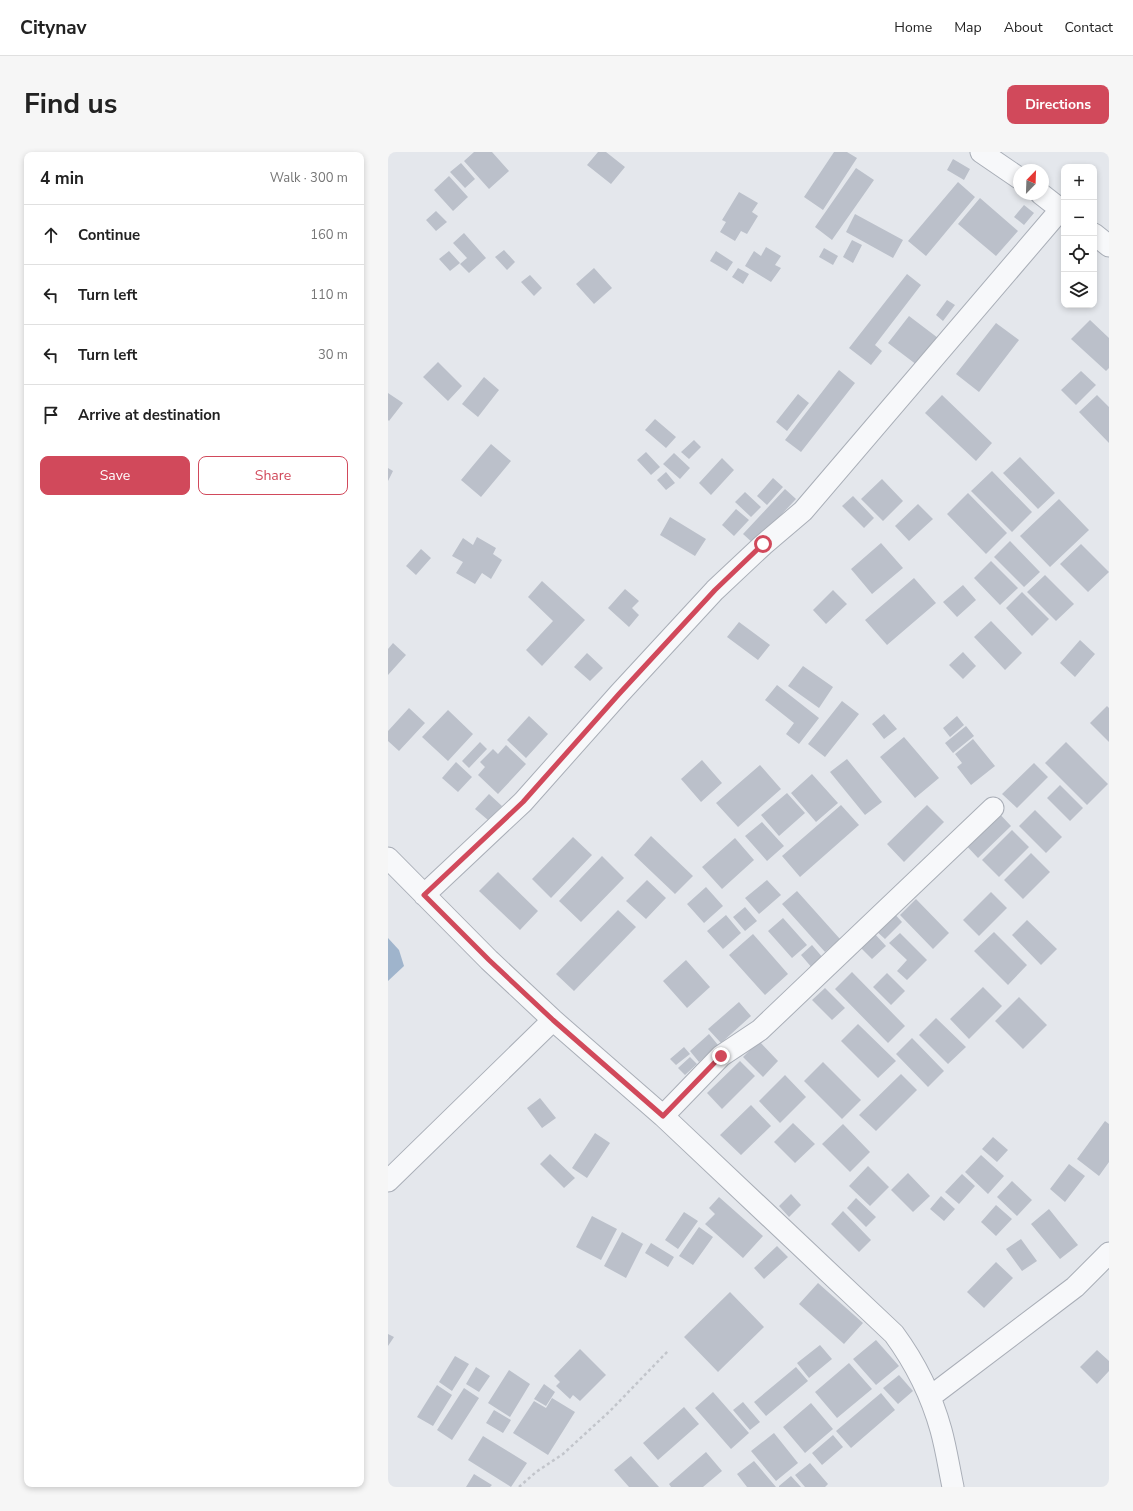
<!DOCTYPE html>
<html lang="en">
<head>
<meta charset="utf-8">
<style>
  :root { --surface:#fff; --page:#f6f6f6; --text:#222; --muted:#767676; --line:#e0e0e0; --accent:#d1495b }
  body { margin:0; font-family:"Nunito Sans",sans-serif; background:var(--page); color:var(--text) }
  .controls { position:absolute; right:12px; top:12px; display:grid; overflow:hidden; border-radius:8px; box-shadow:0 2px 6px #0003 }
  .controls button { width:36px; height:36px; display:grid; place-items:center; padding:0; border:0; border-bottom:1px solid var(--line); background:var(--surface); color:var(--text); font:20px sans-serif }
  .compass { position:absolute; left:625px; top:12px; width:36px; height:36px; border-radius:50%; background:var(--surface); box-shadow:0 2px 6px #0003; rotate:23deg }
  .stop { position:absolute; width:12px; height:12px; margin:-9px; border:3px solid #d1495b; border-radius:50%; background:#fff }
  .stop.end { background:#d1495b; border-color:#fff; box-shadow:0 1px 4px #0008 }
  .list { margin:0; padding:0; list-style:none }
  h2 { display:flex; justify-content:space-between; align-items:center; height:52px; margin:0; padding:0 16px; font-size:17px }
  h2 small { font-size:13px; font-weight:400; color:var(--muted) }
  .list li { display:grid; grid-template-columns:26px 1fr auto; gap:12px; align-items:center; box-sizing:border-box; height:60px; padding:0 16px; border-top:1px solid var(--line) }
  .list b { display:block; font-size:15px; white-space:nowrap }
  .list em { font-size:13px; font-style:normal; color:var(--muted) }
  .actions { display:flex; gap:8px; padding:12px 16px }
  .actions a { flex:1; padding:9px 0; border:1px solid var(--accent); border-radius:8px; text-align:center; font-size:14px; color:var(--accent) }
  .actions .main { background:var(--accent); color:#fff }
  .icon { flex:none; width:22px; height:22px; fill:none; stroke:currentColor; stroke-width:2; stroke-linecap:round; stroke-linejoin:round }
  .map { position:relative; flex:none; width:721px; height:1335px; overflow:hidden; border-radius:8px }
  header { display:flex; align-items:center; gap:24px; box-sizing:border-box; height:56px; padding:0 20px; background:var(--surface); border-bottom:1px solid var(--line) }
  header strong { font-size:19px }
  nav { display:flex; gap:22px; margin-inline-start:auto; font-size:14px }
  .intro { display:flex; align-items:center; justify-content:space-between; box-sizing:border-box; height:96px; padding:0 24px }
  h1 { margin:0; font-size:28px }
  .button { padding:10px 18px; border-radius:8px; background:var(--accent); color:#fff; font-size:14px; font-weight:700 }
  main { display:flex; gap:24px; padding:0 24px }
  aside { flex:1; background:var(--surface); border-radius:8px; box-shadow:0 2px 6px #0003 }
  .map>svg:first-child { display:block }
  .water { fill:#9fb4cc }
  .building { fill:#bbc0ca }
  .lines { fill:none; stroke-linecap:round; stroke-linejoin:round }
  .minor-casing { stroke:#a9aeb7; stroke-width:23 }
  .path { stroke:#c2c5cb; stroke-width:2.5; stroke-dasharray:3 3; stroke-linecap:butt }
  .minor { stroke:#f7f8fa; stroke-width:21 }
  .route { stroke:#d1495b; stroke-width:5 }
</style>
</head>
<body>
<header>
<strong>Citynav</strong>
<nav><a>Home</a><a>Map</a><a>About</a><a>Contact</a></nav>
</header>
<div class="intro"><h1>Find us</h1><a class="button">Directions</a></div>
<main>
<aside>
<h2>4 min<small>Walk · 300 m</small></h2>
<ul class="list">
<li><svg class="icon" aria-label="ahead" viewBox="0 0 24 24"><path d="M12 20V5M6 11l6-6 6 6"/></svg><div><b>Continue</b></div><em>160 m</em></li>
<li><svg class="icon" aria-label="left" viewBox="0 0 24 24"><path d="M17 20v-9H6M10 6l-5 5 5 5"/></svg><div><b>Turn left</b></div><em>110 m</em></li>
<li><svg class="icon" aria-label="left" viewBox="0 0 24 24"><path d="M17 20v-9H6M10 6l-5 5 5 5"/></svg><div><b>Turn left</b></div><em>30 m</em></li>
<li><svg class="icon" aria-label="arrive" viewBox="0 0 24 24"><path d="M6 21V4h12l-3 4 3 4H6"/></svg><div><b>Arrive at destination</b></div></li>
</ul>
<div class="actions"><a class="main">Save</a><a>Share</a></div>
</aside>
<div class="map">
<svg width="721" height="1335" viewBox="0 0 721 1335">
  <rect width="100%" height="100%" fill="#e4e7ec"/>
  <path class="water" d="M0 786 11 798 16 814 0 829Z"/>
  <path class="building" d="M86 0H104L121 19 101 37 76 9Z
    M210 0H218L237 15 223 32 199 13Z
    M446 0H459L469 6 435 58 416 45Z
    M565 7 582 17 576 28 559 18Z
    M73 11 87 27 77 36 62 20Z
    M468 16 486 28 444 88 427 75Z
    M61 24 80 45 65 59 46 38Z
    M570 30 587 45 538 104 520 89Z
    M351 40 370 51 364 60 370 64 359 82 353 79 347 89 332 80 338 70 334 68Z
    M592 46 630 79 608 104 570 72Z
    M636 53 646 61 636 73 626 65Z
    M48 59 59 70 48 79 38 68Z
    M467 62 515 88 505 106 458 80Z
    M76 81 98 106 81 121 72 112 79 106 65 91Z
    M464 88 474 93 465 111 455 105Z
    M378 95 393 104 387 113 393 116 383 130 357 114 366 99 373 104Z
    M436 96 450 104 445 113 431 105Z
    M116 98 127 110 119 118 107 105Z
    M61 99 72 111 62 119 51 107Z
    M328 99 345 110 339 119 322 109Z
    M206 116 224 136 206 152 188 132Z
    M350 116 361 122 355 132 344 125Z
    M519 122 533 133 487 193 494 199 483 213 461 196Z
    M142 123 154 136 146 144 133 130Z
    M559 148 567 153 555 169 548 163Z
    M521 164 550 186 529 213 500 191Z
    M702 168 721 186V216L718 219 683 187Z
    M608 171 631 188 591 240 568 222Z
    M50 210 74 234 60 249 35 225Z
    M451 218 467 231 413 300 397 288Z
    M693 219 708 233 688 253 673 238Z
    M96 225 111 238 90 265 74 252Z
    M0 241 15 251 1 269 0 268Z
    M410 242 421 251 399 279 388 270Z
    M554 243 604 291 588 309 537 261Z
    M709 243 721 255V291L691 260Z
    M267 267 288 285 278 296 257 278Z
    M306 288 313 295 301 307 293 300Z
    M103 292 123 309 93 345 73 328Z
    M258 300 272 315 263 323 249 308Z
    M286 301 302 316 292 327 275 312Z
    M632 305 667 341 650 357 615 321Z
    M334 306 346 318 323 343 311 331Z
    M0 316 5 319 0 329Z
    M604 319 644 360 624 380 583 339Z
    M278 320 287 331 278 338 269 328Z
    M385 326 395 335 379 353 369 344Z
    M494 327 515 349 495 369 473 347Z
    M397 337 408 347 366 392 355 382Z
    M357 340 373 355 363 365 347 350Z
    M580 341 619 381 598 402 559 362Z
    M465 344 486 366 476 376 454 354Z
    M671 347 701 378 662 415 632 384Z
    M530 352 545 367 521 389 507 374Z
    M348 357 361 368 346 384 334 373Z
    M282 365 318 387 307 404 272 383Z
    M89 385 108 396 105 402 114 408 103 427 94 421 87 432 68 421 75 410 64 404 75 386 85 393Z
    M622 389 652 420 636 435 606 405Z
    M493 391 515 416 484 442 463 417Z
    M693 392 721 420 700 440 672 412Z
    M33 397 43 406 28 423 18 414Z
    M603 409 630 436 612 453 586 426Z
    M657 423 686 452 668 469 639 440Z
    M526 426 548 451 499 493 477 468Z
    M154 429 197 468 154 514 138 498 165 469 140 445Z
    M575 433 588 448 569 465 555 450Z
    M237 437 251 449 244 456 251 463 241 475 220 456Z
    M445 438 459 452 438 472 425 458Z
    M634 440 661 467 644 484 618 456Z
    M603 469 634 501 617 518 586 485Z
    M351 470 382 493 370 508 339 485Z
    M692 488 707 502 687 525 672 511Z
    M5 491 18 503 0 523V497Z
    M575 500 588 514 575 527 561 513Z
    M199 501 215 516 202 529 186 515Z
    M415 514 445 535 431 556 400 534Z
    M389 533 431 566 411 592 398 582 406 571 377 548Z
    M454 549 471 562 437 605 420 592Z
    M719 554 721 556V590L702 571Z
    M21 556 37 571 11 599 0 589V579Z
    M60 558 85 582 60 609 34 585Z
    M496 562 509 577 496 587 484 572Z
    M141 564 160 582 138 606 119 588Z
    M569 564 576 573 562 585 555 576Z
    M578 574 586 584 565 601 557 591Z
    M516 585 551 626 527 646 492 605Z
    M585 587 607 614 583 633 569 615 574 611 567 602Z
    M92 590 99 597 81 616 74 609Z
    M678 590 720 632 699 653 657 611Z
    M118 593 138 612 110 642 90 623 97 615 92 610 105 597 110 602Z
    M459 607 494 650 477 663 442 620Z
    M314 608 334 631 313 650 293 627Z
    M68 610 84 625 70 640 54 626Z
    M646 611 660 625 629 656 614 642Z
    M372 613 393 637 350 675 328 651Z
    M424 622 450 651 428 670 403 641Z
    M672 633 695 656 682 669 659 646Z
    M399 641 417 661 391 684 373 663Z
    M101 642 114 654 100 668 87 657Z
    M453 653 471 673 412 725 394 704Z
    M539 653 556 670 516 710 499 692Z
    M607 657 623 674 590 706 574 689Z
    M647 658 674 685 658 701 631 674Z
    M374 670 396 694 379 709 357 684Z
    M624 678 641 695 611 725 594 708Z
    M263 684 305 724 287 742 246 703Z
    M185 685 204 703 163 746 144 727Z
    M347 686 366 708 334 737 314 715Z
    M643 701 662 720 635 747 616 728Z
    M214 704 236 726 193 770 171 749Z
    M110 720 150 759 132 778 91 739Z
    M259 728 278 746 258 767 238 749Z
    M379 728 393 743 371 762 357 746Z
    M318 735 335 754 316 771 299 752Z
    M409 739 452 787 437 800 394 752Z
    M603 740 619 756 591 784 575 768Z
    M528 747 561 781 545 797 512 763Z
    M357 755 369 769 357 779 345 765Z
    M230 758 248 775 186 839 168 822Z
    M504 759 514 770 497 787 486 777Z
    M338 763 353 781 335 797 319 779Z
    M395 766 419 793 404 806 380 779Z
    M639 768 669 797 653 813 624 783Z
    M606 780 639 813 620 833 586 799Z
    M486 781 498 794 484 807 472 795Z
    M512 781 539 808 519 828 509 819 519 808 501 791Z
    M365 782 400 822 377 843 341 803Z
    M424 793 436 807 425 817 413 803Z
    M298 808 322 835 299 856 275 829Z
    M464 820 517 874 500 891 447 837Z
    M499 821 517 839 503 853 485 835Z
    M595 835 614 854 581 887 562 867Z
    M437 836 457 856 444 868 424 848Z
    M631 845 659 873 635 897 607 869Z
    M351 850 363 864 333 891 320 877Z
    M548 866 578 895 560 912 531 883Z
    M470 872 508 909 490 926 453 889Z
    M321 882 330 893 311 910 302 899Z
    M524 886 556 919 540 935 508 902Z
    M371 889 390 909 375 925 355 905Z
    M296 895 302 902 288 913 282 907Z
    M302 905 309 912 297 923 290 916Z
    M352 909 367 924 334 957 319 941Z
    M435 910 473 948 454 967 416 929Z
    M513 922 529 938 488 979 471 963Z
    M397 923 418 945 392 971 371 949Z
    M152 946 168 966 154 976 139 956Z
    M363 953 383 974 353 1003 332 983Z
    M717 969 721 972V1010L711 1024 689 1007Z
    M405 971 427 992 407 1011 386 990Z
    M455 972 482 1000 462 1020 434 992Z
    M207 981 222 991 199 1026 184 1016Z
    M605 985 620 998 609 1010 594 997Z
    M162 1002 187 1026 176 1036 152 1012Z
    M593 1003 616 1024 600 1042 577 1020Z
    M681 1012 697 1024 677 1050 662 1037Z
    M480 1014 501 1035 482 1054 461 1034Z
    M520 1021 542 1044 525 1060 503 1038Z
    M574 1022 587 1034 571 1052 557 1040Z
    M624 1029 644 1048 629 1064 609 1045Z
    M403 1042 413 1053 401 1065 391 1054Z
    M553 1044 567 1057 556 1069 542 1057Z
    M331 1045 375 1084 355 1106 317 1072 327 1062 321 1056Z
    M468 1046 488 1065 478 1075 459 1056Z
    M608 1053 624 1067 608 1084 593 1070Z
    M661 1057 690 1093 672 1107 643 1072Z
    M455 1059 483 1088 471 1100 443 1072Z
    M296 1060 310 1069 290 1097 277 1088Z
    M204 1064 229 1077 213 1108 188 1095Z
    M311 1075 325 1085 305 1113 291 1104Z
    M234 1080 255 1092 238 1126 216 1114Z
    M633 1087 649 1109 634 1119 618 1097Z
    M263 1091 286 1105 280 1115 257 1101Z
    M389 1094 400 1105 376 1127 366 1116Z
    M608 1110 625 1126 596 1156 579 1140Z
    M430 1131 475 1171 456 1192 411 1152Z
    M342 1140 376 1175 330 1220 296 1185Z
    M0 1182 6 1185 0 1194Z
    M488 1188 511 1214 488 1233 465 1207Z
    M432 1193 444 1207 421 1226 409 1211Z
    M192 1197 218 1223 192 1249 185 1243 182 1247 168 1234 172 1230 166 1224Z
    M709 1198 721 1209V1219L709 1232 692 1215Z
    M67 1204 81 1212 64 1239 51 1230Z
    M461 1211 484 1237 449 1266 427 1240Z
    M88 1215 102 1224 91 1240 78 1232Z
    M408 1215 420 1229 378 1264 366 1250Z
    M121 1218 142 1232 122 1265 100 1251Z
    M511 1223 525 1239 510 1252 495 1236Z
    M156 1232 167 1240 158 1254 146 1247Z
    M49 1233 64 1243 45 1274 29 1265Z
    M76 1236 91 1246 64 1288 49 1278Z
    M325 1240 361 1281 343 1297 307 1256Z
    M493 1241 507 1258 463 1296 448 1279Z
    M164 1246 187 1260 160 1303 125 1281 146 1249 158 1256Z
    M355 1250 372 1270 362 1278 345 1258Z
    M423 1251 445 1277 417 1301 395 1275Z
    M296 1255 311 1272 270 1308 255 1291Z
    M106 1258 123 1268 115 1281 98 1271Z
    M386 1281 410 1311 388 1329 363 1299Z
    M445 1283 455 1295 434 1313 424 1301Z
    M95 1284 139 1311 123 1335 80 1308Z
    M318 1300 334 1319 315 1335H283L281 1332Z
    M243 1304 271 1335H241L226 1318Z
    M366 1309 388 1335H359L349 1322Z
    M422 1311 440 1332 437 1335H417L407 1323Z
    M86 1322 104 1333 102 1335H78Z
    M403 1324 413 1335H391V1334Z"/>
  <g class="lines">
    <g class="minor-casing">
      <path id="minor" d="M593 0 631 26
        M653 42 676 60
        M706 82 721 94
        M0 706 101 808 165 868 275 964 506 1182C528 1212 543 1242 553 1278 558 1296 561 1316 565 1335
        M36 743 135 650 231 542 327 438 375 393 415 359 673 57
        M275 964 333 904 372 878 605 656
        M0 1029 165 868
        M542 1245 687 1135 721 1101"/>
    </g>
    <path class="path" d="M131 1335 148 1320 175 1302 222 1259 280 1199"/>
    <use href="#minor" class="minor"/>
  </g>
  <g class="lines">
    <path class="route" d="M333 904 275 964 165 868 101 808 36 743 135 650 231 542 327 438 375 392"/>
  </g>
</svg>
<div class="controls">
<button>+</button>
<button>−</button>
<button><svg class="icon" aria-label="locate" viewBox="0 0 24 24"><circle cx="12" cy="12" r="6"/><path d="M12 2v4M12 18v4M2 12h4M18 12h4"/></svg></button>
<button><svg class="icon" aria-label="layers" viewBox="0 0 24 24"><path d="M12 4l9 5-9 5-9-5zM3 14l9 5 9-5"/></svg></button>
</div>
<svg class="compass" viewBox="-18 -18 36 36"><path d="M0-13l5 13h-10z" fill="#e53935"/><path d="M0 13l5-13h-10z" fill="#767676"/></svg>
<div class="stop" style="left:375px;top:392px"></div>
<div class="stop end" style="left:333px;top:904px"></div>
</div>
</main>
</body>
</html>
